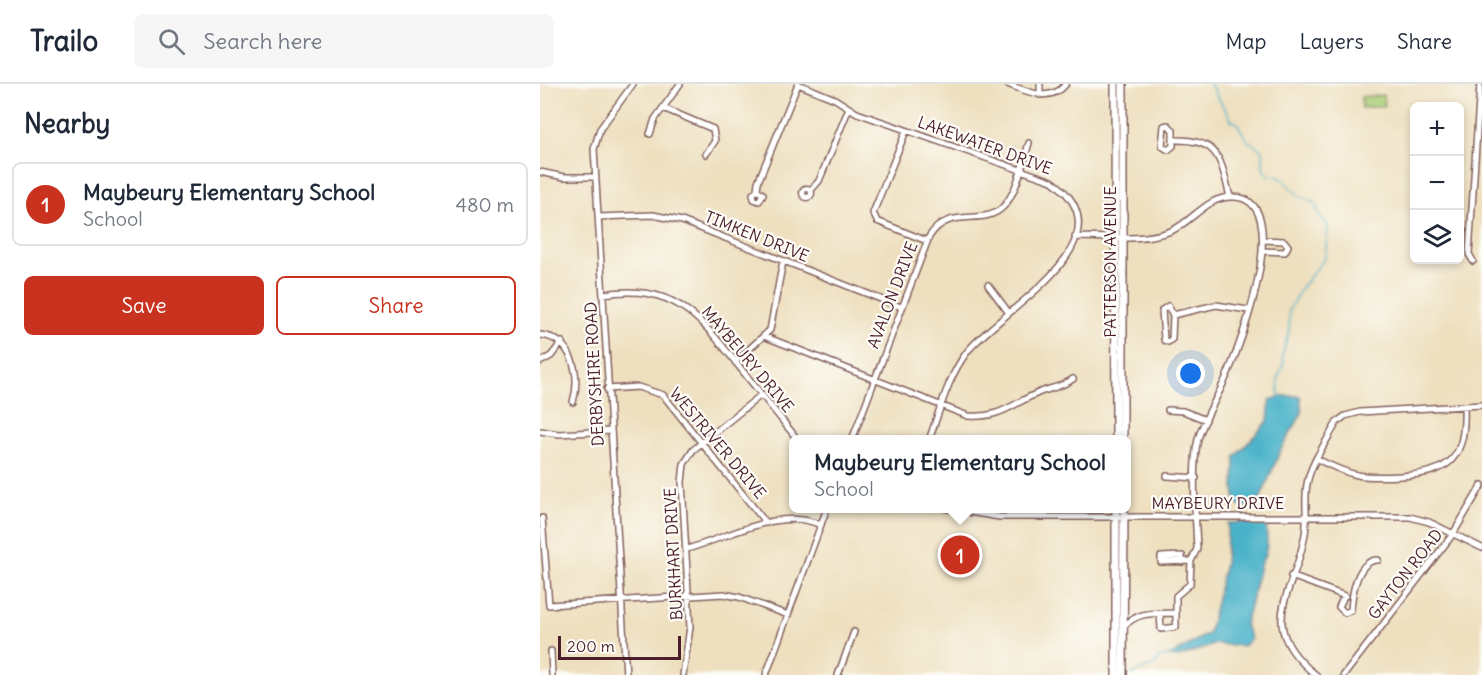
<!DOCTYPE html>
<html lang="en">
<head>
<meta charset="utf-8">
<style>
  :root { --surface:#fff; --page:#f6f6f7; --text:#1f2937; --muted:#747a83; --line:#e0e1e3; --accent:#c8321e }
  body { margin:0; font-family:Delius,sans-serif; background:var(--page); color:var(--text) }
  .controls { position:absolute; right:18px; top:18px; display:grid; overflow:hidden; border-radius:9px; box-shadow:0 3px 9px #0003 }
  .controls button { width:54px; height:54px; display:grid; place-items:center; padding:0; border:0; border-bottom:2px solid var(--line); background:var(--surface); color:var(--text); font:30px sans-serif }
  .scale { position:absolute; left:18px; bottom:15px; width:123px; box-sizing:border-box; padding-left:6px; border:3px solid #4a1f2b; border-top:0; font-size:16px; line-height:21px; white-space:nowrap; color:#4a1f2b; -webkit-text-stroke:4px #fdfcf7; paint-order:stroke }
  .you { position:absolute; left:651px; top:290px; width:21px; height:21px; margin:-15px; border:4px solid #fff; border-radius:50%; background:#1a73e8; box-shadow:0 0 0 9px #1a73e833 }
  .badge { display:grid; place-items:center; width:39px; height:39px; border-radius:50%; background:var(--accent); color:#fff; font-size:20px; font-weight:700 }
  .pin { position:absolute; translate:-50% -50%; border:3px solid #fff; box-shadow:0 2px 6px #0006 }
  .popup { position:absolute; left:249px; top:351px; width:342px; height:78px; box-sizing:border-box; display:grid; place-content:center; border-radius:9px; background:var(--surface); filter:drop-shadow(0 2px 4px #0005); font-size:20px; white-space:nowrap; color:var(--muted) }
  .popup b { font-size:22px; color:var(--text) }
  .popup::after { content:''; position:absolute; left:50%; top:100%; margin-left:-12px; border:12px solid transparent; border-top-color:var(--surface) }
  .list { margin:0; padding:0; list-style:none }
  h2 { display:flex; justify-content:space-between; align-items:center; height:78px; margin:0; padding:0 24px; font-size:26px }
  h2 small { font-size:20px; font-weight:400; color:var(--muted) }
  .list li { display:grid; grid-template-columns:39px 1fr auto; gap:18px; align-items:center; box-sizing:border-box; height:84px; margin:0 12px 12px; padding:0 12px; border:2px solid var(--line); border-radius:9px }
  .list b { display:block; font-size:22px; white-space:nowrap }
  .list p { margin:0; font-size:20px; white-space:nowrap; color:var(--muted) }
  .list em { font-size:20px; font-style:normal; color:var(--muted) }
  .actions { display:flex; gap:12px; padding:18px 24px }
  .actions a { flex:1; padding:14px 0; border:2px solid var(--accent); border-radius:9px; text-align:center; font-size:21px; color:var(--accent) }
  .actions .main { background:var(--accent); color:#fff }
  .icon { flex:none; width:33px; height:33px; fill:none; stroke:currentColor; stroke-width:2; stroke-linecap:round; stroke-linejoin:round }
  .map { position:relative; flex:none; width:942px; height:591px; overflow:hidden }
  header { display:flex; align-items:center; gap:36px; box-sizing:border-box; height:84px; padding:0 30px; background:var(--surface); border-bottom:2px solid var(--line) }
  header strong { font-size:28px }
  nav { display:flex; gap:33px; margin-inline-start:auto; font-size:21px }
  .search { width:420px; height:54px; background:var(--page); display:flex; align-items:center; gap:15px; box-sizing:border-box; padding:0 21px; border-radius:9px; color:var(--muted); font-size:22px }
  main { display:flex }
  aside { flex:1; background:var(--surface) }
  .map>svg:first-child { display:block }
  .green { fill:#aacf78; stroke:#7a7752; stroke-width:1.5 }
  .water { fill:#4ab2c9; stroke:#4a687a; stroke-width:1.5 }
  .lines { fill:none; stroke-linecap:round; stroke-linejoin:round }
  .stream { stroke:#4ab2c9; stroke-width:1.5 }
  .minor-casing { stroke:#83625e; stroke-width:8 }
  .major-casing { stroke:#83625e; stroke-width:10 }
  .minor { stroke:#fff; stroke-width:5 }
  .major { stroke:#fff; stroke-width:7 }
  .labels { text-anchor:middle; stroke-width:4.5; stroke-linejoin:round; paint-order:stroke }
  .street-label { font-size:16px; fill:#4a1f2b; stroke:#fdfcf7 }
</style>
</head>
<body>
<header>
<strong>Trailo</strong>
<div class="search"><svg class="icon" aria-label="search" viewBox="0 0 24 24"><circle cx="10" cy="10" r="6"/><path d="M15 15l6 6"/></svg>Search here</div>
<nav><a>Map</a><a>Layers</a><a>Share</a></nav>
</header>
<main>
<aside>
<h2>Nearby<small></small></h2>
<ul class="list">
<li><span class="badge">1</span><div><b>Maybeury Elementary School</b><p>School</p></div><em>480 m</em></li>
</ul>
<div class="actions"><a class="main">Save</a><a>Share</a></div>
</aside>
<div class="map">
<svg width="942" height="591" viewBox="0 0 942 591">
  <rect width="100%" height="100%" fill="#fdfcf7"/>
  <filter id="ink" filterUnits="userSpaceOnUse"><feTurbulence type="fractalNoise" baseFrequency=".0167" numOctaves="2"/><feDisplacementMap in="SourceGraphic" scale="12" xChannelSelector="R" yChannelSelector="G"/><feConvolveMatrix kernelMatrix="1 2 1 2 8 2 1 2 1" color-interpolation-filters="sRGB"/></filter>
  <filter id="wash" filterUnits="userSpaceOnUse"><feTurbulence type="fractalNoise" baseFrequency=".008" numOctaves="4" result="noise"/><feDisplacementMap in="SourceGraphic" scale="24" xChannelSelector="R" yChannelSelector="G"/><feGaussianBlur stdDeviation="1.35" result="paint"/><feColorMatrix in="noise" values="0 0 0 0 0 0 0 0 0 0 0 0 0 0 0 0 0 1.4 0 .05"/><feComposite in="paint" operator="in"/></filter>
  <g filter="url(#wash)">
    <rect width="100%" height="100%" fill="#eedfbe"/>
    <path class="green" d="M843 11 845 22 822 24 821 13Z"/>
    <path class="water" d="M743 312H760L762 329 741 365 718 420 712 423 699 422 696 419 694 404 695 373 728 337 730 316Z
      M708 438 726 439C727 452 729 468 721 478L705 541 711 555 703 562 675 560 639 573 630 572 669 549 685 479 688 439Z"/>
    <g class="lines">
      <path class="stream" d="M670 0 692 37 697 39 707 56 723 67V85L728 91C745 91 746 101 757 110 762 114 770 117 776 120L778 130 788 142 785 174 761 204 749 226V247L742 273 744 278 738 294 739 313
        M591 590 616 580 618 574 634 570"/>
    </g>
  </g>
  <g filter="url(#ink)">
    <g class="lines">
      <g class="minor-casing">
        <path id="minor" d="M258 0 295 15 317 29 512 97C595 158 459 226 427 268 408 293 400 326 389 356
          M467 0C487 7 510 20 526 0
          M500 11V0
          M123 24 173 45 175 57 166 70
          M628 41 633 46V62L628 66 622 62 624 42Z
          M366 47 333 129 337 137 387 157
          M110 50 115 35 140 0
          M634 56C679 55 680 73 690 113
          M0 88 24 93H55
          M262.5 109a4.5 4.5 0 1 1 9 0a4.5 4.5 0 1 1-9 0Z
          M217 106 223 110 219 117 214 115 213 110 217 106 218 98 258 0
          M271 106 279 97 309 24
          M58 133 113 131 142 137 361 223
          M535 153C566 153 602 158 631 147 652 138 668 111 694 113 755 115 701 259 688 289 679 311 665 332 658 355 651 383 656 436 657 465L651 477 650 500 636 512V543L621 545 620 529
          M722 167 745 168 748 162 744 157 723 156
          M933 177 929 170 940 0
          M448 201 469 229
          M63 210C132 200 157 229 197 280 217 305 237 330 258 356
          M628 222 633 231 632 255 628 258 624 256 622 226Z
          M633 231 676 221 708 226
          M0 251C33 254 41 292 33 318
          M226 253 428 332C461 334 470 321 498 309 510 304 522 303 533 295
          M0 278 11 272 22 258
          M195 278 230 246 243 177
          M67 305 98 303 123 311 226 439
          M628 326 643 327 666 336
          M0 347 19 350 70 347
          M312 356 389 153C410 120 442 144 463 123 477 109 483 78 489 59
          M777 375C813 393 821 394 861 392 912 389 926 373 924 322
          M627 392 656 394
          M404 424 460 433H870L889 438 942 464
          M2 434 9 521 183 510 199 513 248 531
          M147 465C187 454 241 422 281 441
          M642 478V472L621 473V478L651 477
          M751 492 805 512
          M804 512 799 523 805 529 811 526C812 510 817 476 838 476
          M583 543C600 526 614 530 636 529
          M11 567 12 591
          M86 591 54 65 60 45 93 0
          M143 591 150 543 142 398 144 380 153 366 221 311
          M226 591 287 424
          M298 591 314 548
          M776 591C712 540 756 509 765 450 768 434 764 416 767 400 771 378 787 357 797 338L805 332 820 328 942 321
          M804 591 913 450 942 401"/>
      </g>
      <g class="major-casing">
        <path id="major" d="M575 0 576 356
          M583 0V356
          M576 591V424
          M583 591 584 424"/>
      </g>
      <use href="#minor" class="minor"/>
      <use href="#major" class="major"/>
    </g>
  </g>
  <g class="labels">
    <g class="street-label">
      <text transform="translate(445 61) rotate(20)" y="6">LAKEWATER DRIVE</text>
      <text transform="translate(217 152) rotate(22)" y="6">TIMKEN DRIVE</text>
      <text transform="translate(570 178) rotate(-90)" y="6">PATTERSON AVENUE</text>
      <text transform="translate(352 211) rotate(-69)" y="6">AVALON DRIVE</text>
      <text transform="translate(208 275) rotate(50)" y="6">MAYBEURY DRIVE</text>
      <text transform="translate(54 290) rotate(-93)" y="6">DERBYSHIRE ROAD</text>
      <text transform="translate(178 359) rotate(50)" y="6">WESTRIVER DRIVE</text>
      <text x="678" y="425">MAYBEURY DRIVE</text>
      <text transform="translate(133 470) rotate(-93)" y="6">BURKHART DRIVE</text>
      <text transform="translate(865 490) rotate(-52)" y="6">GAYTON ROAD</text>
    </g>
  </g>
</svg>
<div class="controls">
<button>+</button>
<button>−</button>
<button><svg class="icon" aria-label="layers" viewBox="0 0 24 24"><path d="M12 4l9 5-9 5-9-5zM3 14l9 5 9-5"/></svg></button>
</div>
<div class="scale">200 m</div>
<div class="you"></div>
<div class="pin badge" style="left:420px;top:471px">1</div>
<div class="popup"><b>Maybeury Elementary School</b>School</div>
</div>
</main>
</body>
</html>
